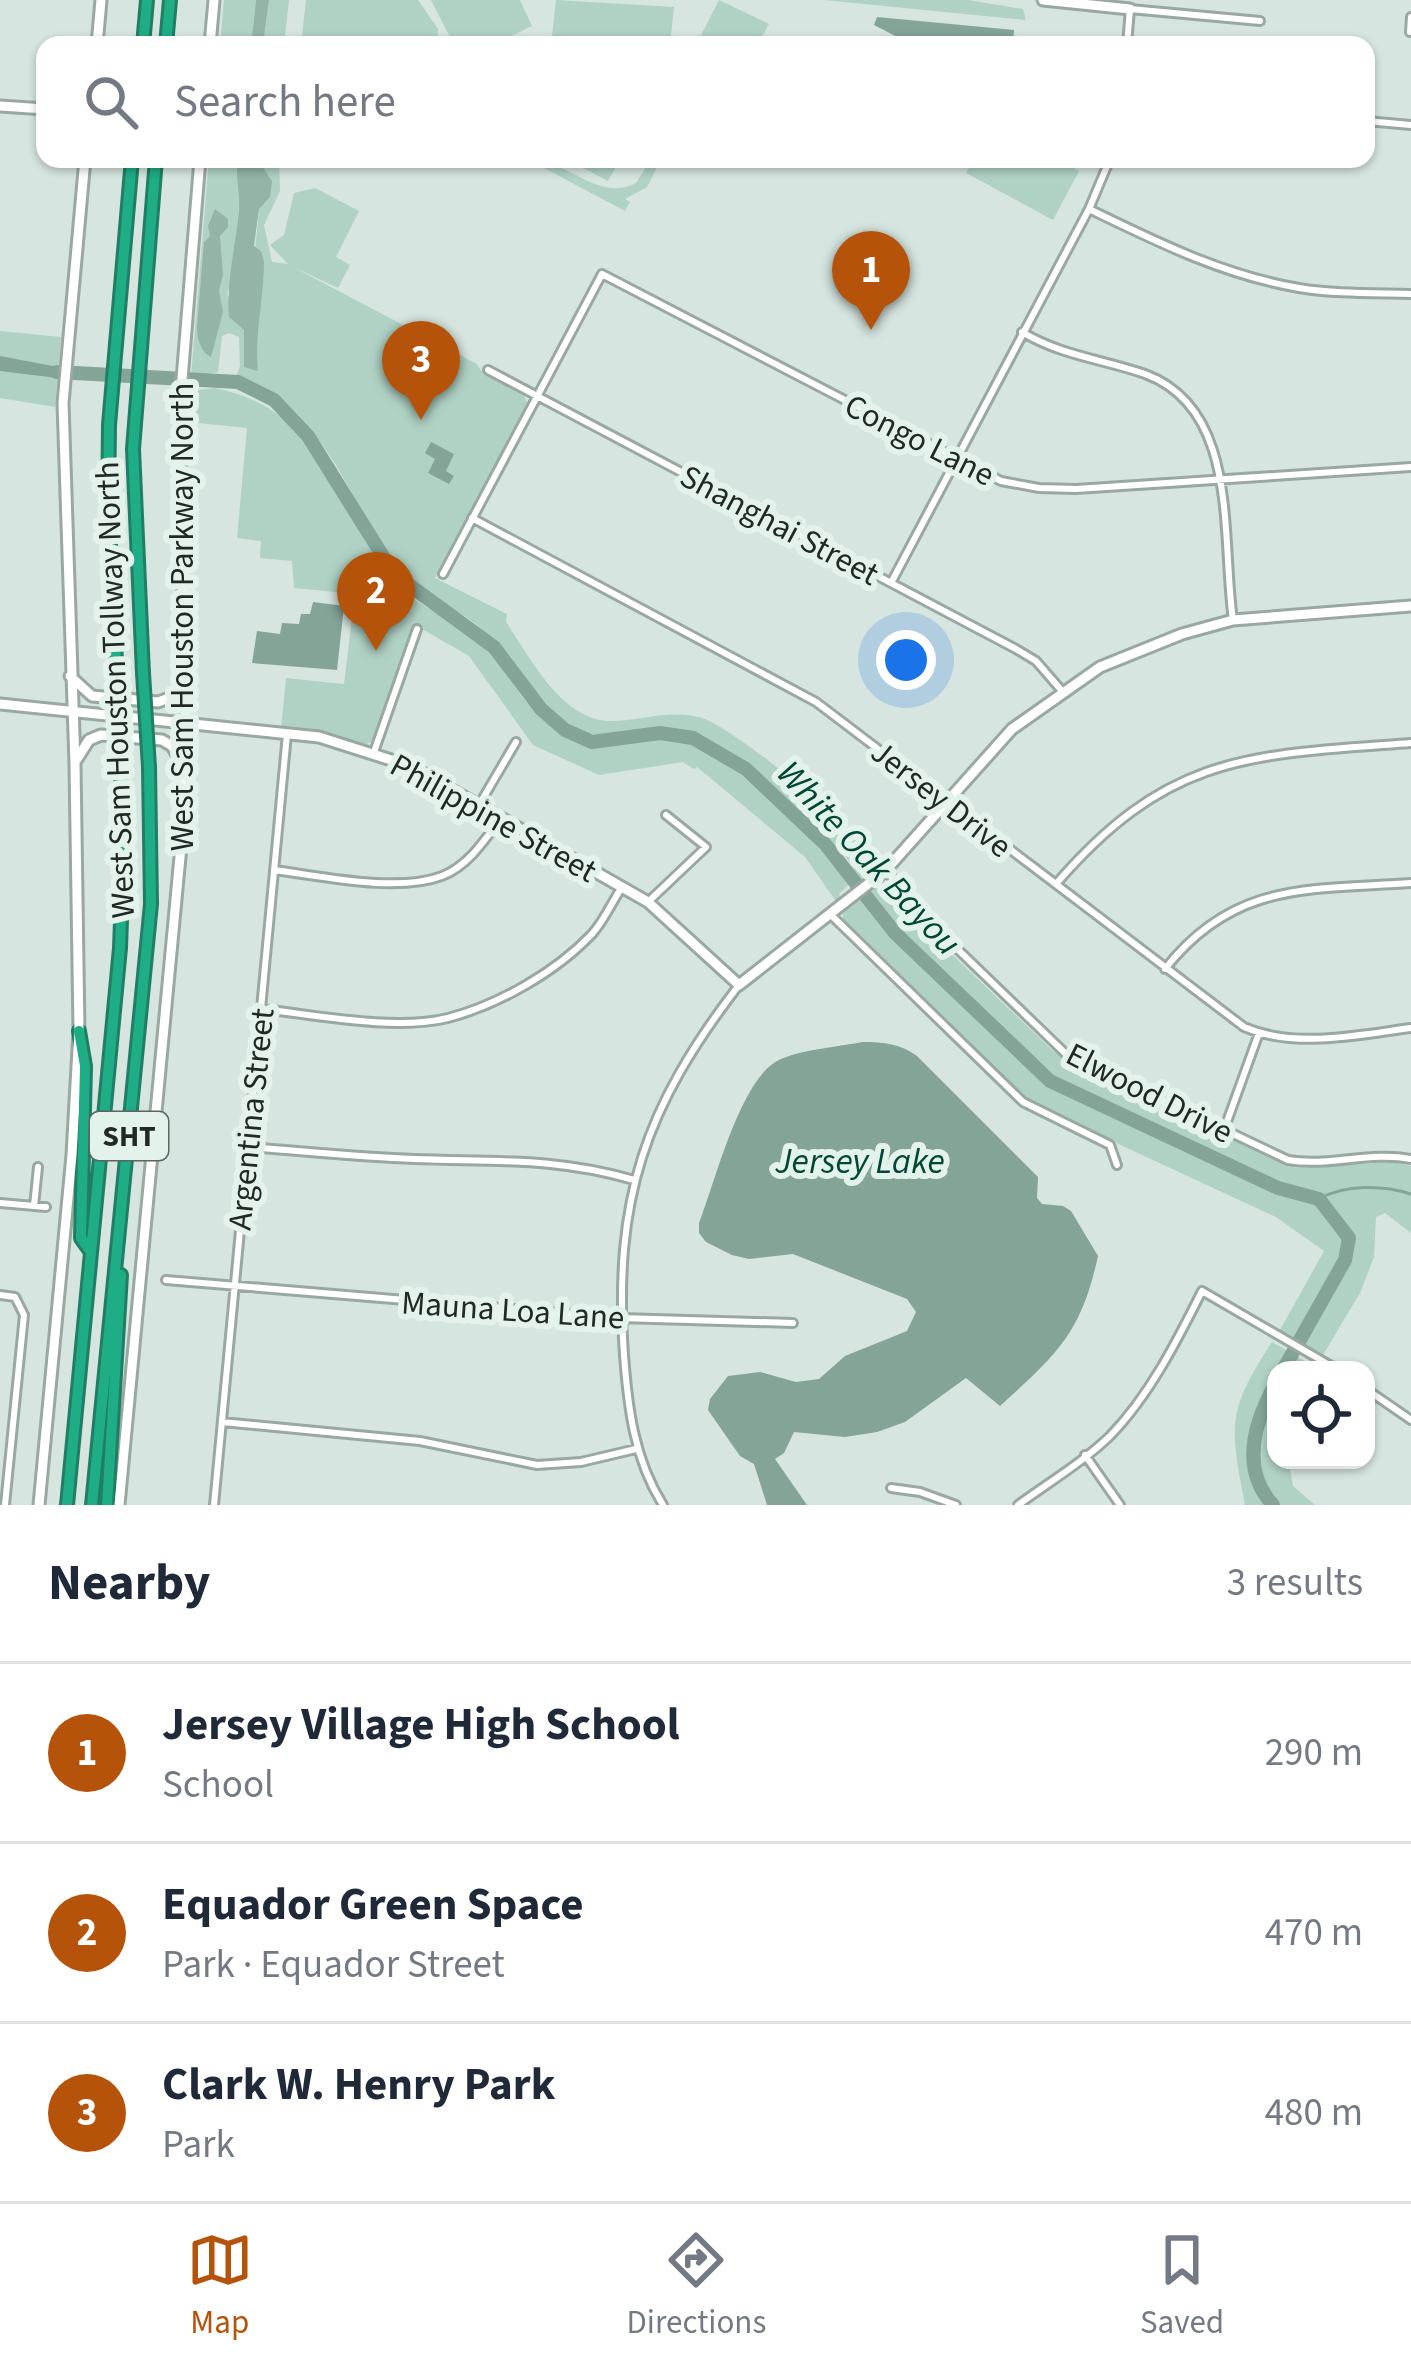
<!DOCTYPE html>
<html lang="en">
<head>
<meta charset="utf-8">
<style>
  :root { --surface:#fff; --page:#f6f6f7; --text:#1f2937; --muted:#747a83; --line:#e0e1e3; --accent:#b45309 }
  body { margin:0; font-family:"Source Sans 3",sans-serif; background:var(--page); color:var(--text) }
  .controls { position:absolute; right:36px; bottom:36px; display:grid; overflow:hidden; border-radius:24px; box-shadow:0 3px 9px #0004 }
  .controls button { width:108px; height:108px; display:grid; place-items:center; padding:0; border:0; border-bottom:3px solid var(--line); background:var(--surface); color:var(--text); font:60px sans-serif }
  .you { position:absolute; left:906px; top:660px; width:42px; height:42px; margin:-30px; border:9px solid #fff; border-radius:50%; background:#1a73e8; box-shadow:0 0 0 18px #1a73e833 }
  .badge { display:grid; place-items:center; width:78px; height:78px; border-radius:50%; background:var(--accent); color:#fff; font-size:39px; font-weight:700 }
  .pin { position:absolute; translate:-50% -99px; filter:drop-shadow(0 3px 6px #0008) }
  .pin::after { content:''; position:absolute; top:63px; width:42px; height:36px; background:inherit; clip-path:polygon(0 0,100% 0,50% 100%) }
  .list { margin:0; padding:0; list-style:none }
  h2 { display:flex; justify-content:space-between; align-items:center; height:156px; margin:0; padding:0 48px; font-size:51px }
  h2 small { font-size:39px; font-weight:400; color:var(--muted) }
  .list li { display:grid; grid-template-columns:78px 1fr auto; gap:36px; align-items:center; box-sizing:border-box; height:180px; padding:0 48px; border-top:3px solid var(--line) }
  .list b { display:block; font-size:45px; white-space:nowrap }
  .list p { margin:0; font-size:39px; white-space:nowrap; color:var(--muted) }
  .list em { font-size:39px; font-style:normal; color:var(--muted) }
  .icon { flex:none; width:66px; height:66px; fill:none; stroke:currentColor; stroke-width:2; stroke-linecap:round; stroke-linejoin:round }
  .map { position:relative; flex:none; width:1411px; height:1505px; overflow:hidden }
  .search { position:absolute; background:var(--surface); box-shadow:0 3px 9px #0004; left:36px; right:36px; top:36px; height:132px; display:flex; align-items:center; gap:30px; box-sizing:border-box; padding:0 42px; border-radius:24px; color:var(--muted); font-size:45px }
  .sheet { height:696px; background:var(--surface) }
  nav { display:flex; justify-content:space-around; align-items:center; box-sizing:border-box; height:168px; border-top:3px solid var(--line); background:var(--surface); font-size:33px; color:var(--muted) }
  nav a { display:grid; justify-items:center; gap:6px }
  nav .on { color:var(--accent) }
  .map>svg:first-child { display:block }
  .green { fill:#b0d2c4 }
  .forest { fill:#93b4a7 }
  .water { fill:#83a497 }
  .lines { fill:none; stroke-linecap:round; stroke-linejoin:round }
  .stream { stroke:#83a497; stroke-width:3 }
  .river { stroke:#83a497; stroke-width:14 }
  .street-casing { stroke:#99a8a1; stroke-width:12 }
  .secondary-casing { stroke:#99a8a1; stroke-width:15 }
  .highway-casing { stroke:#207e64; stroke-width:16 }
  .street { stroke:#fff; stroke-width:6 }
  .secondary { stroke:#fff; stroke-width:9 }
  .highway { stroke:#1fad86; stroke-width:10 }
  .highway-bridge-casing { stroke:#207e64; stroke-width:16; stroke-linecap:butt }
  .highway-bridge { stroke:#1fad86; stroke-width:10 }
  .labels { text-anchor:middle; stroke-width:12; stroke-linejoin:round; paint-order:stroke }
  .shield { fill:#e3f3ec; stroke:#5c6561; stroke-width:3 }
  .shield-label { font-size:30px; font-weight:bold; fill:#222826 }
  .street-label { font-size:33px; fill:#222826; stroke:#e3f3ec }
  .water-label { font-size:36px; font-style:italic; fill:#004735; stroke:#e3f3ec }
</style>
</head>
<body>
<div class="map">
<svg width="1411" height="1505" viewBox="0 0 1411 1505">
  <rect width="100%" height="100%" fill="#d6e5df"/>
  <path class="green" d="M224 0H256L251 45H220Z
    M269 0H289L284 45H263Z
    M306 0H418L438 29 437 45H301Z
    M431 0H520L532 26 492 45H454Z
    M556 0 674 7 670 45H551Z
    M719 0 769 24 758 45H696Z
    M824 0H968L1023 9 1026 20Z
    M209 159H238L239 205 234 271 227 294 244 330V366L259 209 268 179 257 159H279L280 191 264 225 272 262 288 264 270 245 284 235 294 193 315 188 359 211 336 257 350 265 338 288 293 267 477 364 483 374 524 395 527 403 435 578 507 614 506 622C532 660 563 724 616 721 643 719 672 710 699 717 730 725 828 807 851 833 861 845 870 858 879 870L862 881 846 857 833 849C792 804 728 730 664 729 630 728 607 744 574 728 537 710 515 663 487 634 460 607 423 597 397 570 341 488 335 421 235 380L240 366 239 337 229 333 222 336 218 372 191 377Z
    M527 159C569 159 597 203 636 183L651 159H661L647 187 625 199 630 202 625 211Z
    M566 159H620L608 181Z
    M974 159H1057L1079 171 1053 220 966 173Z
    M0 331 61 337 55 407 0 398Z
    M215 388C328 411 330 508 394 581 416 608 451 616 476 638 500 658 512 687 533 709 549 726 581 747 605 746 631 745 659 735 686 742 735 755 819 844 849 884L839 894 842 901 838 904 805 857 697 767 694 769 683 762 599 775 533 745 469 656 415 625 373 741 366 744 322 733 281 729 286 678 344 684 355 594 294 588 292 561 260 558 261 541 237 538 247 428 188 422 190 391Z
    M884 881 913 917 1051 1049 1076 1066 1296 1168 1393 1162 1411 1166V1233L1385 1213 1376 1217 1374 1257 1360 1293 1323 1355 1280 1330 1324 1251 1276 1217 1032 1104 843 922V913Z
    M1272 1342 1320 1370H1276V1460H1288L1293 1486 1315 1505H1245C1230 1426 1226 1412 1272 1342Z"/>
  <path class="forest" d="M256 0H269L263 45H251Z
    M238 159H257L272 181 270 197 259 209 254 246 261 251 264 262C264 298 254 336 258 371L244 367V330L229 317C226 281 236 245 239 209 240 192 235 176 238 159Z
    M215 209 228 219V227L220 236 223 275 219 291 223 312 211 357C201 353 197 339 197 327L204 242 210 236 208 226Z"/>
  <path class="water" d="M877 17 1014 30 1013 45H913L874 25Z
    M0 356 58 367 57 378 0 371Z
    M431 442 454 454 446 471 454 476 449 484 428 473 435 459 425 453Z
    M313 602 344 606 337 670 252 663 257 631 280 634 282 623 299 624 301 614H310Z
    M863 1042C883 1042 901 1044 917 1056L1038 1177 1037 1198 1042 1204 1063 1206 1071 1211 1098 1256C1081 1334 1057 1354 1000 1406L966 1378 905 1422 877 1432 845 1437 794 1432 784 1453 775 1459 807 1505H767L754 1464 740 1456 708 1410 710 1399 728 1376 760 1372 796 1382 819 1379 845 1356 907 1331 916 1312 907 1299 793 1254 749 1259 732 1255 706 1242 699 1233V1223C715 1183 741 1075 781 1059 805 1049 837 1047 863 1042Z"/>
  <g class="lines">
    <path class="stream" d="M1319 1199C1345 1184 1383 1185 1411 1194"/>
    <path class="river" d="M57 372 238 382 274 400 308 436 394 574 494 647 541 709 565 730 592 742 660 733 693 738 746 769 825 844 895 933 1050 1081 1278 1188 1319 1199 1349 1238 1345 1260 1283 1370
      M1273 1505C1240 1469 1254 1422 1276 1383"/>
    <g class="street-casing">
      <path id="street" d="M1410 32 1411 17
        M1127 45 1130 9 1260 21
        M1366 121 1411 125
        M1089 209C1157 242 1223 275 1299 288 1335 294 1374 293 1411 294
        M1022 332C1062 356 1102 359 1145 374 1240 409 1221 538 1233 620
        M488 370 1016 649 1036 661 1062 691
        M472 518 816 702 1244 1027C1295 1049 1357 1035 1411 1028
        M443 574 602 274 1001 481 1039 488 1076 489 1411 467
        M891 583 1089 209 1110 159
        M374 752 417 629
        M479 805 516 742
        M274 870C321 876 397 893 442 876 468 866 485 840 501 818
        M886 870 917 910 1067 1055 1288 1160C1329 1167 1370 1151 1411 1159
        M1056 884C1169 753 1250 755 1411 743
        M648 902 706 847 666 815
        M831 915 1023 1102 1110 1145 1117 1165
        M1165 969C1234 881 1310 890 1411 883
        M262 1009C316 1015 395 1031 448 1018 498 1005 556 972 592 934 604 921 612 902 622 887
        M1224 1130 1259 1033
        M247 1147C303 1151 358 1157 414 1159 494 1162 556 1157 634 1180
        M0 1203 46 1207
        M34 1206 38 1167
        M166 1280 620 1318 793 1323
        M0 1295 15 1297 24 1315 5 1505
        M1366 1389 1411 1420
        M222 1422 420 1441 537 1465 581 1462 636 1449
        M1085 1455 1120 1505
        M891 1488 920 1492 956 1505
        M214 1505 287 734
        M663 1505C634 1459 628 1408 624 1355 613 1199 645 1107 739 985
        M1018 1505C1048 1483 1083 1462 1110 1436 1149 1396 1177 1341 1202 1291L1338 1370"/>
    </g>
    <g class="secondary-casing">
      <path id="secondary" d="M1043 0 1130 9
        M97 45 101 0
        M210 45 214 0
        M0 106 45 109
        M70 676 92 696 158 702 172 697 184 680
        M0 704 319 737 410 766 648 902 739 985 886 870 1012 729 1100 667 1182 634 1233 620 1411 606
        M77 759 89 740 101 735 162 740 172 746 184 767
        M39 1505 72 1155 79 1031 75 764 63 403 85 159
        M119 1505 183 825 186 723 179 416 200 159"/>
    </g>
    <g class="highway-casing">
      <path id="highway" d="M143 45 147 0
        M166 45 170 0
        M143 673 133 449 156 159
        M117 680 108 508 109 425 132 159
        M79 1031 85 1066 81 1238 91 1252
        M67 1505 120 948 124 838 120 756
        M92 1505 151 904 149 767
        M107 1505 121 1275"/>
    </g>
    <use href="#street" class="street"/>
    <use href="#secondary" class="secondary"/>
    <use href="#highway" class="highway"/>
    <g class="highway-bridge-casing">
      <path id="highway-bridge" d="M143 673 149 767
        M117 680 120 756"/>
    </g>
    <use href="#highway-bridge" class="highway-bridge"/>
  </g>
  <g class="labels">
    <rect class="shield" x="90" y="1112" width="78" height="48" rx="9"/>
    <g class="shield-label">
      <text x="129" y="1146">SHT</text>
    </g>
    <g class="street-label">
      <text transform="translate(920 439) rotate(27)" y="12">Congo Lane</text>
      <text transform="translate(780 524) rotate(28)" y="12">Shanghai Street</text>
      <text transform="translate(181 617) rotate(-90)" y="12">West Sam Houston Parkway North</text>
      <text transform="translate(114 690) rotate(-92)" y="12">West Sam Houston Tollway North</text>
      <text transform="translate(942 798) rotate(38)" y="12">Jersey Drive</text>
      <text transform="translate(494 817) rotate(29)" y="12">Philippine Street</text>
      <text transform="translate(1150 1092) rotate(27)" y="12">Elwood Drive</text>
      <text transform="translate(250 1119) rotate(-84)" y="12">Argentina Street</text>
      <text transform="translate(513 1309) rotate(4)" y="12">Mauna Loa Lane</text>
    </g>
    <g class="water-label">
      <text transform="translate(870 857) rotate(47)" y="13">White Oak Bayou</text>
      <text x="860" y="1173">Jersey Lake</text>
    </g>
  </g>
</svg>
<div class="controls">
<button><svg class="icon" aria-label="locate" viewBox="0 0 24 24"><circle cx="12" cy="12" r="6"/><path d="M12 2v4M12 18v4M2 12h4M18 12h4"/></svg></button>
</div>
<div class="you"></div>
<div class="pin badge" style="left:871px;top:330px">1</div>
<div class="pin badge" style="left:376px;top:651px">2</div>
<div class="pin badge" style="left:421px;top:420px">3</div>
<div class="search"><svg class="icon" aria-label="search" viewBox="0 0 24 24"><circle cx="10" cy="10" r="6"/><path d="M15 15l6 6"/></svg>Search here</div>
</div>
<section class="sheet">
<h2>Nearby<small>3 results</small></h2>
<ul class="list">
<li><span class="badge">1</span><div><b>Jersey Village High School</b><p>School</p></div><em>290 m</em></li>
<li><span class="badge">2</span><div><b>Equador Green Space</b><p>Park · Equador Street</p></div><em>470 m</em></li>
<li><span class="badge">3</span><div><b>Clark W. Henry Park</b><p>Park</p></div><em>480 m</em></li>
</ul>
</section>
<nav>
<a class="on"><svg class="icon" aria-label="map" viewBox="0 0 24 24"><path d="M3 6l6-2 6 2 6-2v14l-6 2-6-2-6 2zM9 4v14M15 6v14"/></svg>Map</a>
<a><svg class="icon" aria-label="directions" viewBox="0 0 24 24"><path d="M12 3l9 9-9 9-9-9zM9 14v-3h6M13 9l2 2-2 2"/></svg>Directions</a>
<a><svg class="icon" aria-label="saved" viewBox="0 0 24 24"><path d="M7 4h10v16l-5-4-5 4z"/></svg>Saved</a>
</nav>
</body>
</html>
